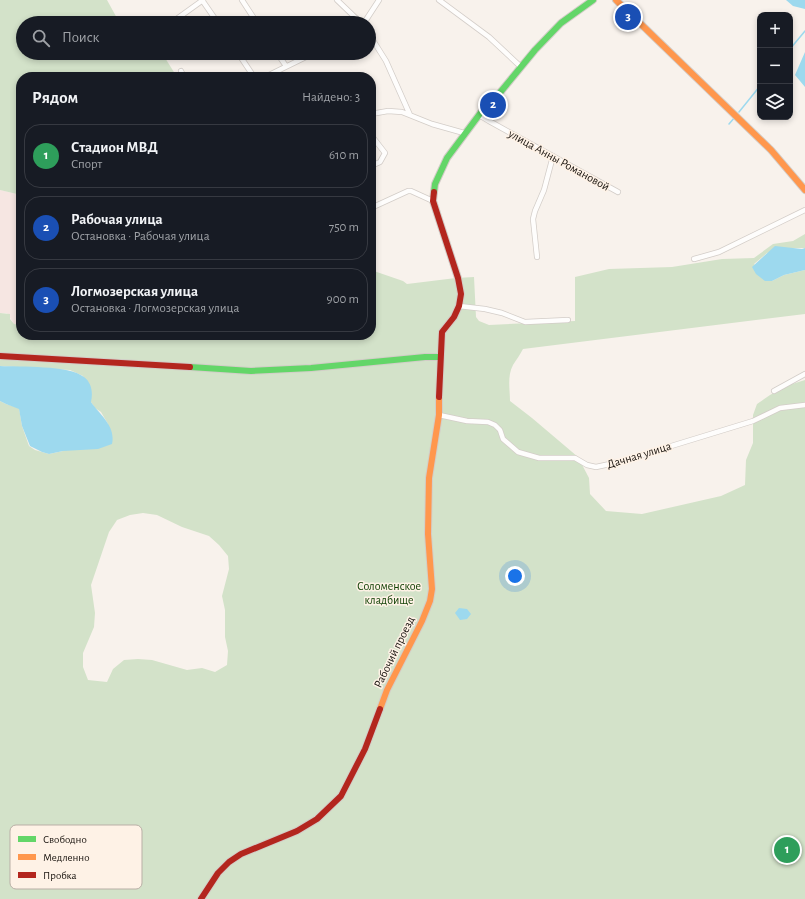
<!DOCTYPE html>
<html lang="ru">
<head>
<meta charset="utf-8">
<style>
  :root { --surface:#171b24; --page:#242831; --text:#f1f3f6; --muted:#9ea1a6; --line:#363941; --accent:#b3b2b1 }
  body { margin:0; font-family:"Alegreya Sans",sans-serif; background:var(--page); color:var(--text) }
  .controls { position:absolute; right:12px; top:12px; display:grid; overflow:hidden; border-radius:8px; box-shadow:0 2px 6px #0003 }
  .controls button { width:36px; height:36px; display:grid; place-items:center; padding:0; border:0; border-bottom:1px solid var(--line); background:var(--surface); color:var(--text); font:20px sans-serif }
  .you { position:absolute; left:515px; top:576px; width:14px; height:14px; margin:-10px; border:3px solid #fff; border-radius:50%; background:#1a73e8; box-shadow:0 0 0 6px #1a73e833 }
  .badge { display:grid; place-items:center; width:26px; height:26px; border-radius:50%; background:var(--accent); color:#fff; font-size:13px; font-weight:700 }
  .pin { position:absolute; translate:-50% -50%; border:2px solid #fff; box-shadow:0 1px 4px #0006 }
  .list { margin:0; padding:0; list-style:none }
  h2 { display:flex; justify-content:space-between; align-items:center; height:52px; margin:0; padding:0 16px; font-size:17px }
  h2 small { font-size:13px; font-weight:400; color:var(--muted) }
  .list li { display:grid; grid-template-columns:26px 1fr auto; gap:12px; align-items:center; box-sizing:border-box; height:64px; margin:0 8px 8px; padding:0 8px; border:1px solid var(--line); border-radius:16px }
  .list b { display:block; font-size:15px; white-space:nowrap }
  .list p { margin:0; font-size:13px; white-space:nowrap; color:var(--muted) }
  .list em { font-size:13px; font-style:normal; color:var(--muted) }
  .icon { flex:none; width:22px; height:22px; fill:none; stroke:currentColor; stroke-width:2; stroke-linecap:round; stroke-linejoin:round }
  .map { position:relative; flex:none; width:805px; height:899px; overflow:hidden }
  .search { position:absolute; background:var(--surface); box-shadow:0 2px 6px #0003; left:16px; top:16px; width:360px; height:44px; display:flex; align-items:center; gap:10px; box-sizing:border-box; padding:0 14px; border-radius:22px; color:var(--muted); font-size:15px }
  .panel { position:absolute; background:var(--surface); box-shadow:0 2px 6px #0003; left:16px; top:72px; width:360px; height:268px; border-radius:16px }
  .map>svg:first-child { display:block }
  .industrial { fill:#f6e6e2 }
  .green { fill:#d3e2c9; fill-rule:evenodd }
  .water { fill:#9dd9ee }
  .lines { fill:none; stroke-linecap:round; stroke-linejoin:round }
  .stream { stroke:#9dd9ee; stroke-width:1.5 }
  .street-casing { stroke:#d3cdc8; stroke-width:6 }
  .fast-casing { stroke:#d3cdc8; stroke-width:8 }
  .slow-casing { stroke:#d3cdc8; stroke-width:8 }
  .jam-casing { stroke:#d3cdc8; stroke-width:8 }
  .street { stroke:#fefdfc; stroke-width:4.5 }
  .fast { stroke:#63d668; stroke-width:6 }
  .slow { stroke:#ff974d; stroke-width:6 }
  .jam { stroke:#b3261e; stroke-width:6 }
  .labels { text-anchor:middle; stroke-width:3; stroke-linejoin:round; paint-order:stroke }
  .street-label { font-size:12px; fill:#19140f; stroke:#fef2e6 }
  .park-label { font-size:12px; fill:#124206; stroke:#fef2e6 }
  .key { fill:#fef2e6; stroke:#b9afa6; stroke-width:1 }
  .key-label { font-size:11px; fill:#19140f }
</style>
</head>
<body>
<div class="map">
<svg width="805" height="899" viewBox="0 0 805 899">
  <rect width="100%" height="100%" fill="#f8f2ec"/>
  <path class="industrial" d="M0 190 21 195V325L14 324 7 313H0Z"/>
  <path class="green" d="M0 0H107L118 20 127 23H23V53H162L177 77H21V195L0 190Z
    M805 234V248H789L767 253 754 264 772 281 784 275 805 270V314L523 349C520 355 516 360 513 365 507 376 510 390 510 401L532 418 578 457 589 478 590 494 606 511 642 514 721 496 745 485 746 460 753 443V415L757 404 770 395 789 385 805 380V899H0V401L6 404 19 408 22 426 29 446 35 450 49 454 63 451 108 424 101 412 95 408 91 402 83 376 70 370 0 366V313L10 314V319L14 324 21 325V335H371V270L403 281 407 284 456 278 474 277 476 317 479 321 489 325 575 321V277L609 269 672 267 722 259 754 258 773 244 793 241ZM143 513 157 515 182 527 209 536 219 545 228 556 229 569 222 596 225 610V637L228 651 227 665 215 672 202 668 187 670 152 660 138 659 124 660 113 669 107 682 88 680 83 667V653L94 627 95 613 91 585 109 532 117 520 130 515Z"/>
  <path class="water" d="M786 0H805V9L793 6Z
    M805 52V87L795 75Z
    M775 246 802 249 805 248V270L784 275 772 281H765L756 274 752 267Z
    M0 366C20 367 69 365 84 377 92 383 93 393 91 402 100 415 116 426 112 444L98 449 63 451 49 454 42 452 30 446 22 426 19 409 6 404 0 401Z
    M459 608 467 609 471 614 467 619 460 620 455 613Z"/>
  <g class="lines">
    <path class="stream" d="M790 49 805 31
      M739 112 760 86
      M729 124 735 117"/>
    <g class="street-casing">
      <path id="street" d="M202 0 218 23
        M242 0 257 23
        M337 0 361 23
        M439 0 489 37 521 67
        M171 23 203 0
        M364 23 379 0
        M369 34 386 61 410 115
        M238 53 254 77
        M277 53 286 66
        M181 71 184 77
        M265 77 314 53
        M371 114 388 111 402 112 432 124 464 133
        M479 115 489 121 618 192
        M371 135 385 153 380 162 371 166
        M371 208 408 191H411L433 201
        M537 257 533 219 535 211 544 190 553 156
        M694 259 719 252 805 210
        M459 306 485 309 502 313 525 322 568 320
        M774 391 805 374
        M439 415 467 421 488 422 495 425 500 430 503 439 518 452 539 458H575L587 465 596 467 619 462 753 421 780 408 805 405"/>
    </g>
    <g class="fast-casing">
      <path id="fast" d="M434 192 435 184 447 158 482 111 498 95 535 50 561 23 593 0
        M190 367 251 371 311 368 425 357H440"/>
    </g>
    <g class="slow-casing">
      <path id="slow" d="M616 0 771 150 805 190
        M380 709 387 690 422 621 430 601 432 589 428 534 429 478 439 415V397"/>
    </g>
    <g class="jam-casing">
      <path id="jam" d="M434 192 433 201 458 278 461 294 459 306 454 317 442 332 439 397
        M0 356 190 367
        M201 899 218 873 229 862 241 854 297 831 317 819 341 796 365 749 380 709"/>
    </g>
    <use href="#street" class="street"/>
    <use href="#fast" class="fast"/>
    <use href="#slow" class="slow"/>
    <use href="#jam" class="jam"/>
  </g>
  <g class="labels">
    <g class="street-label">
      <text transform="translate(559 160) rotate(29)" y="4">улица Анны Романовой</text>
      <text transform="translate(639 455) rotate(-17)" y="4">Дачная улица</text>
      <text transform="translate(394 652) rotate(-64)" y="4">Рабочий проезд</text>
    </g>
    <g class="park-label">
      <text x="389" y="590">Соломенское<tspan x="389" dy="14">кладбище</tspan></text>
    </g>
  </g>
  <rect x="10" y="825" width="132" height="64" rx="6" class="key"/>
  <rect x="18" y="836" width="18" height="6" fill="#63d668"/>
  <rect x="18" y="854" width="18" height="6" fill="#ff974d"/>
  <rect x="18" y="872" width="18" height="6" fill="#b3261e"/>
  <g class="key-label">
    <text x="43" y="843">Свободно</text>
    <text x="43" y="861">Медленно</text>
    <text x="43" y="879">Пробка</text>
  </g>
</svg>
<div class="controls">
<button>+</button>
<button>−</button>
<button><svg class="icon" aria-label="layers" viewBox="0 0 24 24"><path d="M12 4l9 5-9 5-9-5zM3 14l9 5 9-5"/></svg></button>
</div>
<div class="you"></div>
<div class="pin badge" style="left:787px;top:850px;background:#2e9e5b">1</div>
<div class="pin badge" style="left:493px;top:105px;background:#1a4fb4">2</div>
<div class="pin badge" style="left:628px;top:17px;background:#1a4fb4">3</div>
<div class="search"><svg class="icon" aria-label="search" viewBox="0 0 24 24"><circle cx="10" cy="10" r="6"/><path d="M15 15l6 6"/></svg>Поиск</div>
<section class="panel">
<h2>Рядом<small>Найдено: 3</small></h2>
<ul class="list">
<li><span class="badge" style="background:#2e9e5b">1</span><div><b>Стадион МВД</b><p>Спорт</p></div><em>610 m</em></li>
<li><span class="badge" style="background:#1a4fb4">2</span><div><b>Рабочая улица</b><p>Остановка · Рабочая улица</p></div><em>750 m</em></li>
<li><span class="badge" style="background:#1a4fb4">3</span><div><b>Логмозерская улица</b><p>Остановка · Логмозерская улица</p></div><em>900 m</em></li>
</ul>
</section>
</div>
</body>
</html>
